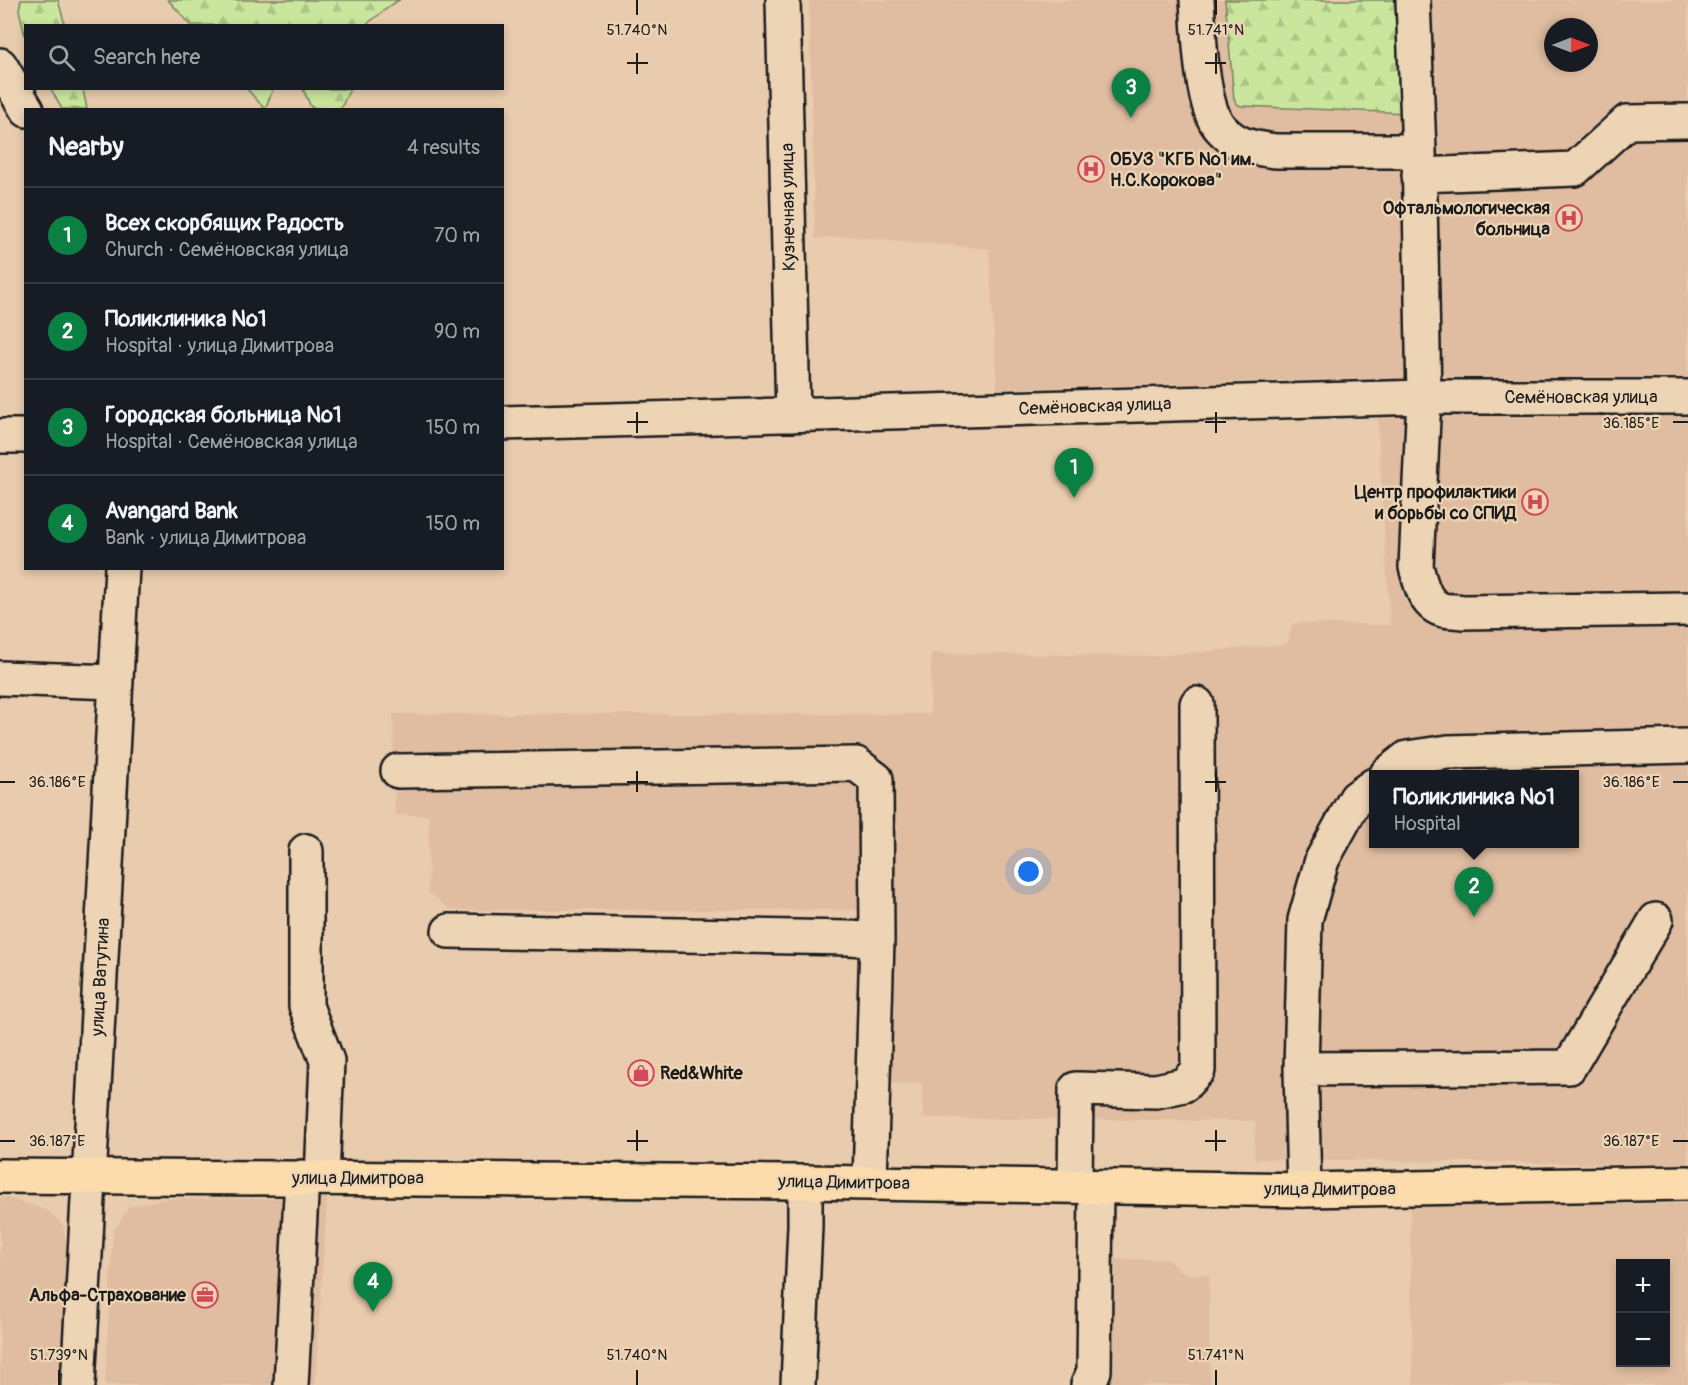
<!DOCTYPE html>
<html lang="en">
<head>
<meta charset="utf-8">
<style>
  :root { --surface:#171b24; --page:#20242c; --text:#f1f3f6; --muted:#9ea1a6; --line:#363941; --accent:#0b8043 }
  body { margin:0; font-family:Pangolin,sans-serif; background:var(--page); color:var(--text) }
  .controls { position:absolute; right:18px; bottom:18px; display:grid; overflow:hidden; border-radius:0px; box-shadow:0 3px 9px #0003 }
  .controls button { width:54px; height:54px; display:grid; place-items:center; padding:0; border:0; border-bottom:2px solid var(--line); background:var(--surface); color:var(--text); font:30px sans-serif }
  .compass { position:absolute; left:1544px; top:18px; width:54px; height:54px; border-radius:50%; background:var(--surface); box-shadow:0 3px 9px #0003; rotate:90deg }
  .you { position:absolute; left:1029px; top:872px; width:21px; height:21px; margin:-15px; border:4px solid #fff; border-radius:50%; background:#1a73e8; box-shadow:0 0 0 9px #1a73e833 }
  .badge { display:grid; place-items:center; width:39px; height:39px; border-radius:50%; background:var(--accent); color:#fff; font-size:20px; font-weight:700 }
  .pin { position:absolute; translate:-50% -50px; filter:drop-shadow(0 2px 3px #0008) }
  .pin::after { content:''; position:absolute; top:32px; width:21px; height:18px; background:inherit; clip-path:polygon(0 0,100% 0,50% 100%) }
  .popup { position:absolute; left:1369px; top:770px; width:210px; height:78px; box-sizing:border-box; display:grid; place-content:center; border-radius:0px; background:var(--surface); filter:drop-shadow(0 2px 4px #0005); font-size:20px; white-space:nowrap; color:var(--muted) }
  .popup b { font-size:22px; color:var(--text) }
  .popup::after { content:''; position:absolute; left:50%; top:100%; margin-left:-12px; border:12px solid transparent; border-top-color:var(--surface) }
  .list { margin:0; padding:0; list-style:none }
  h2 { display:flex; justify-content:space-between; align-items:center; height:78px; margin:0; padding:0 24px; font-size:26px }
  h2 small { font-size:20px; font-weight:400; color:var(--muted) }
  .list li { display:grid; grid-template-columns:39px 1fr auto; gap:18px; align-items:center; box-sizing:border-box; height:96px; padding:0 24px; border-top:2px solid var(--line) }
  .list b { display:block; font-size:22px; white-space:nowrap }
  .list p { margin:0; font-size:20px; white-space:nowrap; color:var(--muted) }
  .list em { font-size:20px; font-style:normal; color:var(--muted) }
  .icon { flex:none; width:33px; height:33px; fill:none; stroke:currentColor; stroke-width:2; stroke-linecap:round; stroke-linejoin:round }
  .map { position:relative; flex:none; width:1688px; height:1385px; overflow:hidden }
  .search { position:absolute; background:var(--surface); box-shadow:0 3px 9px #0003; left:24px; top:24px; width:480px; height:66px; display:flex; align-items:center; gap:15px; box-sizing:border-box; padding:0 21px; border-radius:0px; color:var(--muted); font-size:22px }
  .panel { position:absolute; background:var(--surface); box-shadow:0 3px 9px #0003; left:24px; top:108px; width:480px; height:462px; border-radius:0px }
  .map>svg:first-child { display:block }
  .built { fill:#e0bda1; fill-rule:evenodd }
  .forest { fill:url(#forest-firs); stroke:#73815c; stroke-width:1.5 }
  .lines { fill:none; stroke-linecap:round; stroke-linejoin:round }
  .minor-casing { stroke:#1c1c1c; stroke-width:38 }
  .major-casing { stroke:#1c1c1c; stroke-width:38 }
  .minor { stroke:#edd4b5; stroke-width:33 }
  .major { stroke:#fcdcac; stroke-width:33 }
  .ticks { fill:none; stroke:#1c1c1c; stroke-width:2 }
  .labels { text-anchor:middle; stroke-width:4.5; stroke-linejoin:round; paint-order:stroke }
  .poi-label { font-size:18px; font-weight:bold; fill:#1c1c1c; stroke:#edd4b5; text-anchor:end }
  .street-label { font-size:18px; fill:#1c1c1c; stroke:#edd4b5 }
  .ticks-label { font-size:15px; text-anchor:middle; fill:#1c1c1c; stroke:#edd4b5; stroke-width:4.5; stroke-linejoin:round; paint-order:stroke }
</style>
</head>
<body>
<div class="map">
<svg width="1688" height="1385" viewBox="0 0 1688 1385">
  <defs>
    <pattern id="forest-firs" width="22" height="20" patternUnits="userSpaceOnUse" patternTransform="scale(1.5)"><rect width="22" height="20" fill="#cae69d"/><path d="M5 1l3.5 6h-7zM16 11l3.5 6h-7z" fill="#adc587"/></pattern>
  </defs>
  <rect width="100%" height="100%" fill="#e9cbad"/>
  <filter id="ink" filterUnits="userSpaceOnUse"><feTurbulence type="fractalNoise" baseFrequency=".0167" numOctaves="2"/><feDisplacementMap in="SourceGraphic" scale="12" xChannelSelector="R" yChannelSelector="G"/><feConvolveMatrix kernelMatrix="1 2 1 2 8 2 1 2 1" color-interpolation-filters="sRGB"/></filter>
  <g filter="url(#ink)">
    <path class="built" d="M809 0H1688V1165L1254 1159 1255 1121 923 1118 922 1083H888L892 910H451L428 892 429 815H395L393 714H930L931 653 1155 656 1287 644 1293 623 1390 625 1375 378 997 389 989 249 846 236 815 239ZM1553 27H1589V63H1553ZM1374 774H1574V844H1374Z
      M0 1197H6L49 1211 63 1225 70 1262 63 1385H0Z
      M327 1198 315 1385H105L113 1232 129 1207 164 1199Z
      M1688 1204V1385H1413L1410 1205ZM1620 1264H1666V1362H1620Z
      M1110 1259H1166L1185 1274 1209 1275 1210 1385H1110Z"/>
    <path class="forest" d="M21 0H58L65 25 26 26 25 36 19 10Z
      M168 0H400L397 1 368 23V26L191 25Z
      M1225 0H1405L1408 113 1241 106 1237 104 1234 99Z
      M51 89H83L87 109H62Z
      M247 89H273L265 109Z
      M303 89H350L340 110 320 109 311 107Z"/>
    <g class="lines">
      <g class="minor-casing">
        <path id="minor" d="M783 0 793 415
          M1197 0C1199 32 1201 96 1216 122 1219 127 1224 132 1229 136 1242 147 1260 149 1276 151H1419L1424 397 1416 567C1421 583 1424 605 1443 610 1449 611 1457 611 1463 612L1688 609
          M1413 0 1419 151
          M0 65 27 110
          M1419 175 1575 169 1627 122 1688 121
          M502 423 1424 397H1688
          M0 436H26
          M0 678 116 682
          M398 771 856 764 876 779 877 940
          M1387 774 1407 758 1448 752 1688 746
          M306 851V1006L327 1061 322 1177
          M449 931 850 938 877 940 870 1182
          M1301 1069 1569 1067 1656 920
          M1075 1186 1076 1089 1156 1091 1184 1085 1198 1070 1197 704
          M1304 1190 1301 1069 1305 920 1322 860 1356 798 1374 785
          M78 1385 122 568
          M291 1385 302 1177
          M798 1385 805 1226V1182
          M1088 1385 1094 1371 1096 1187"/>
      </g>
      <g class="major-casing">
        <path id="major" d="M0 1176 805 1182 1304 1190 1688 1183"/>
      </g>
      <use href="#minor" class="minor"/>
      <use href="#major" class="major"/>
    </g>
  </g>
  <path class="ticks" d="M637 0V15M1216 0V15M637 53V74M1216 53V74M627 63H648M1205 63H1226M637 412V433M1216 412V433M627 422H648M1205 422H1226M1673 422H1688M637 771V792M1216 771V792M0 782H15M627 782H648M1205 782H1226M1673 782H1688M637 1130V1151M1216 1130V1151M0 1141H15M627 1141H648M1205 1141H1226M1673 1141H1688M59 1370V1385M637 1370V1385M1216 1370V1385"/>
  <defs>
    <g id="hospital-ring" transform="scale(1.35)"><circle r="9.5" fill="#edd4b5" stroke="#d1495b" stroke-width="1.5"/><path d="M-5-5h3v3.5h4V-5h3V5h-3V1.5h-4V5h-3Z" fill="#d1495b"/></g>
    <g id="shop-ring" transform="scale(1.35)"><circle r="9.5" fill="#edd4b5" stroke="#d1495b" stroke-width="1.5"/><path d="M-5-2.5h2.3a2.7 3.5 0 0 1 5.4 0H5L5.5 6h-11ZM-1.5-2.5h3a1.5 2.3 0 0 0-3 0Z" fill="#d1495b"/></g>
    <g id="office-ring" transform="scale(1.35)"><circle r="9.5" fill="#edd4b5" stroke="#d1495b" stroke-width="1.5"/><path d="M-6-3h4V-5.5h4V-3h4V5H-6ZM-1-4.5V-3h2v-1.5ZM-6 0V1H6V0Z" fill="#d1495b"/></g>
  </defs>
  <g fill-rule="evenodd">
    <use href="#hospital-ring" x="1091" y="169"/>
    <use href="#hospital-ring" x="1569" y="218"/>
    <use href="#hospital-ring" x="1535" y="502"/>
    <use href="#shop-ring" x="641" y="1073"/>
    <use href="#office-ring" x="205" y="1295"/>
  </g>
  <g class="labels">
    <g class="poi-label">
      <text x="1110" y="165" text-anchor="start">ОБУЗ "КГБ №1 им.<tspan x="1110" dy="21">Н.С.Корокова"</tspan></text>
      <text x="1550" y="214">Офтальмологическая<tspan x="1550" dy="21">больница</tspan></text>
      <text x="1516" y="498">Центр профилактики<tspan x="1516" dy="21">и борьбы со СПИД</tspan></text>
      <text x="660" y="1079" text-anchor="start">Red&amp;White</text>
      <text x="186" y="1301">Альфа-Страхование</text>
    </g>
    <g class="street-label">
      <text transform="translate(788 207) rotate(-91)" y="6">Кузнечная улица</text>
      <text x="1581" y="403">Семёновская улица</text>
      <text transform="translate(1095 406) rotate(-2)" y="6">Семёновская улица</text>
      <text transform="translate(100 977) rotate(-87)" y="6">улица Ватутина</text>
      <text x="358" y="1184">улица Димитрова</text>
      <text transform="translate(844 1182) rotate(1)" y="6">улица Димитрова</text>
      <text x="1330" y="1195">улица Димитрова</text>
    </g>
  </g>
  <g class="ticks-label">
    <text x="637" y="35">51.740°N</text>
    <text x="1216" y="35">51.741°N</text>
    <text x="1631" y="428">36.185°E</text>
    <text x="1631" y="787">36.186°E</text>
    <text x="57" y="787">36.186°E</text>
    <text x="1631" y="1146">36.187°E</text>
    <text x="57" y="1146">36.187°E</text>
    <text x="59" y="1360">51.739°N</text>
    <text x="637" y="1360">51.740°N</text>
    <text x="1216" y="1360">51.741°N</text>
  </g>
</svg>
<div class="controls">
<button>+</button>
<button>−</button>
</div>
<svg class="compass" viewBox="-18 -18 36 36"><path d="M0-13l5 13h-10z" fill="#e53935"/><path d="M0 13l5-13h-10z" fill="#9ea1a6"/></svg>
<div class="you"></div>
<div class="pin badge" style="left:1074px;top:498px">1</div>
<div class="pin badge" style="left:1474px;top:917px">2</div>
<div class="popup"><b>Поликлиника №1</b>Hospital</div>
<div class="pin badge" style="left:1131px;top:118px">3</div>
<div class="pin badge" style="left:373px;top:1312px">4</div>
<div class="search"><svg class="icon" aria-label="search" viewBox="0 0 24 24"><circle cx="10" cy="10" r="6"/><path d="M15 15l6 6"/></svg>Search here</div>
<section class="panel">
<h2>Nearby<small>4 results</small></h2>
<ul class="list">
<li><span class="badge">1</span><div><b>Всех скорбящих Радость</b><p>Church · Семёновская улица</p></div><em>70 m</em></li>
<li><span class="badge">2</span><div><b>Поликлиника №1</b><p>Hospital · улица Димитрова</p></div><em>90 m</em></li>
<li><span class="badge">3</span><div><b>Городская больница №1</b><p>Hospital · Семёновская улица</p></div><em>150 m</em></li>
<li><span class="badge">4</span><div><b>Avangard Bank</b><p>Bank · улица Димитрова</p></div><em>150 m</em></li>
</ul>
</section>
</div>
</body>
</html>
